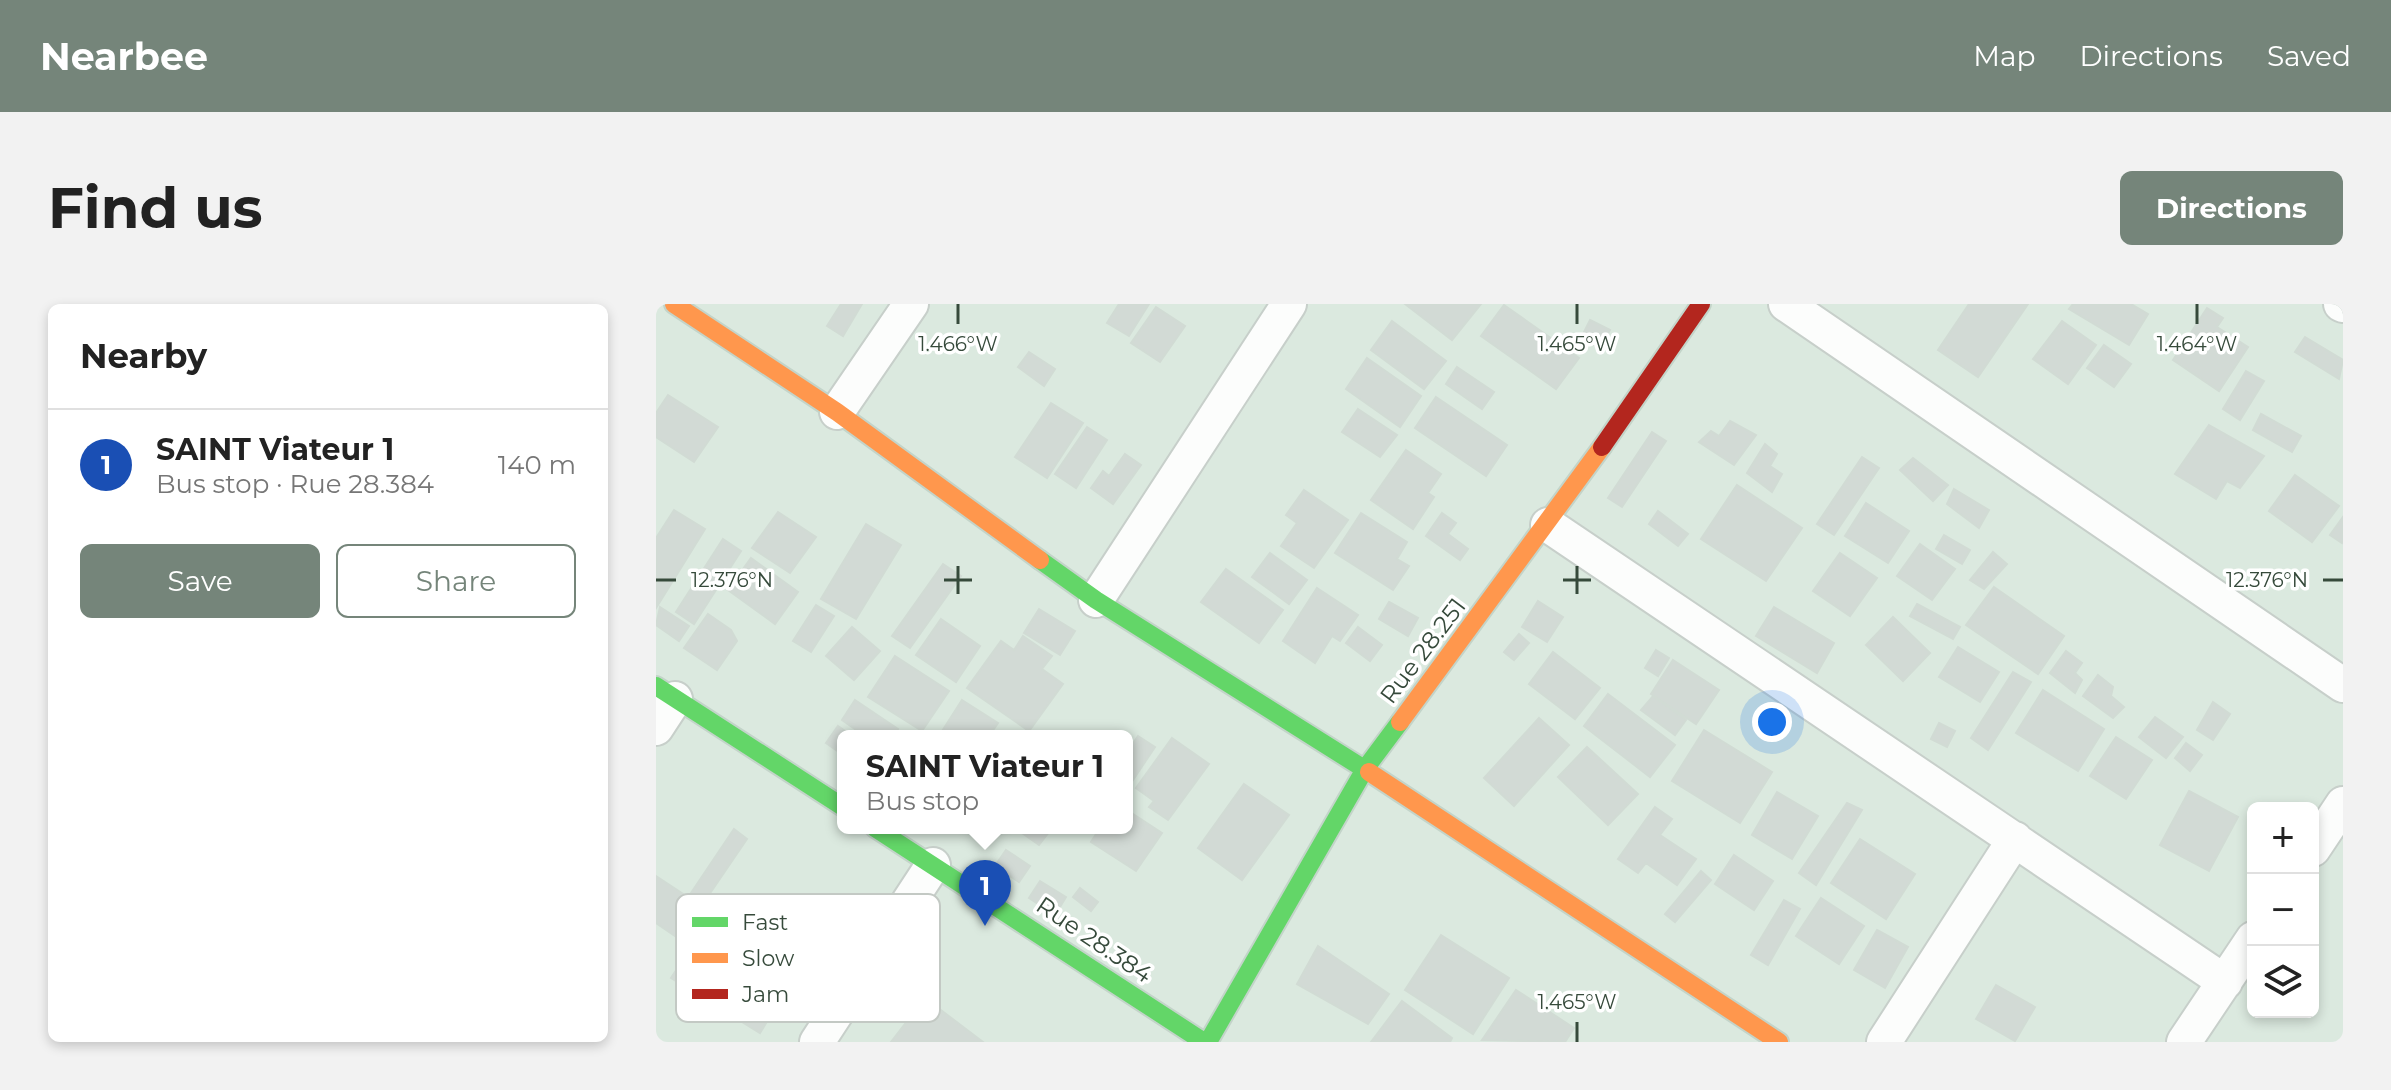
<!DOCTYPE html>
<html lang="en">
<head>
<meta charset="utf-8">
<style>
  :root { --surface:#fff; --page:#f2f2f2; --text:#222; --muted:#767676; --line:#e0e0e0; --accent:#75857a }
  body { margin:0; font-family:Montserrat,sans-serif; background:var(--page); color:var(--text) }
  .controls { position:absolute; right:24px; bottom:24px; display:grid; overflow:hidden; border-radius:12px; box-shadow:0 4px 12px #0003 }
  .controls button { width:72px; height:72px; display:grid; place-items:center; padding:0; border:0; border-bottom:2px solid var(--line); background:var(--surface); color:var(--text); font:40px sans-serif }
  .you { position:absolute; left:1116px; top:418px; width:28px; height:28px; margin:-20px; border:6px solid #fff; border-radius:50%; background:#1a73e8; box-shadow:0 0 0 12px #1a73e833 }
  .badge { display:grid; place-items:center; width:52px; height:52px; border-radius:50%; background:var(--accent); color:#fff; font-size:26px; font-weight:700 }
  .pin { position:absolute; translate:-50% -66px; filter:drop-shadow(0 2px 4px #0008) }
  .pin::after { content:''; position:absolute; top:42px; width:28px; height:24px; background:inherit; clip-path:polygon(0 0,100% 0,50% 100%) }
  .popup { position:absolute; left:181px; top:426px; width:296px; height:104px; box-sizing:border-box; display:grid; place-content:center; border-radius:12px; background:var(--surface); filter:drop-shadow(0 2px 6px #0005); font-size:26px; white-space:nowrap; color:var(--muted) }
  .popup b { font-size:30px; color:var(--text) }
  .popup::after { content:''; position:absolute; left:50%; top:100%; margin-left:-16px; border:16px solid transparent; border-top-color:var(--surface) }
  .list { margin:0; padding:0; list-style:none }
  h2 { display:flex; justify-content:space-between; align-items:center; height:104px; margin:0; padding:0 32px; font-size:34px }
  h2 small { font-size:26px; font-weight:400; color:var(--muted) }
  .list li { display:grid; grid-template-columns:52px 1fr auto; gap:24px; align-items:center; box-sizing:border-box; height:112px; padding:0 32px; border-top:2px solid var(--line) }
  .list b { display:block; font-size:30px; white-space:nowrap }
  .list p { margin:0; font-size:26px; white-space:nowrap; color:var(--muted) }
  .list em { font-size:26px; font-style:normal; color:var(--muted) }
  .actions { display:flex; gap:16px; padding:24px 32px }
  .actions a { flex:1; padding:18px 0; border:2px solid var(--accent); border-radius:12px; text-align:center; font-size:28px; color:var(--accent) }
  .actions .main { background:var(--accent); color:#fff }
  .icon { flex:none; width:44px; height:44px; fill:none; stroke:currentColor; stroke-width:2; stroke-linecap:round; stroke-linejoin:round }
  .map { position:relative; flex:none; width:1687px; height:738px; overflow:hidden; border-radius:12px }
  header { display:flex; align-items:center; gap:48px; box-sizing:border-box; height:112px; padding:0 40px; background:var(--accent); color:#fff }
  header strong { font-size:38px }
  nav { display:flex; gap:44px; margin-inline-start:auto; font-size:28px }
  .intro { display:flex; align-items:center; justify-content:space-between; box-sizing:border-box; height:192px; padding:0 48px }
  h1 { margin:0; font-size:56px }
  .button { padding:20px 36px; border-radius:12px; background:var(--accent); color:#fff; font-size:28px; font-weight:700 }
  main { display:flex; gap:48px; padding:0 48px }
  aside { flex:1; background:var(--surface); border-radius:12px; box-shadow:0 4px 12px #0003 }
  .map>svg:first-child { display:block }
  .residential { fill:#dbe9df; fill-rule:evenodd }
  .building { fill:#d2dad5; stroke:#d1dbd4; stroke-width:2 }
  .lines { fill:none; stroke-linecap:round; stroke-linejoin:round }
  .street-casing { stroke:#c7cfca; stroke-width:38 }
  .fast-casing { stroke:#c3d4c9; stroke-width:22 }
  .slow-casing { stroke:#c3d4c9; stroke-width:22 }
  .jam-casing { stroke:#c3d4c9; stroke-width:22 }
  .street { stroke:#fcfdfc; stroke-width:34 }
  .fast { stroke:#63d668; stroke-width:18 }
  .slow { stroke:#ff974d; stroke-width:18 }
  .jam { stroke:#b3261e; stroke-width:18 }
  .ticks { fill:none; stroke:#364a3b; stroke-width:3 }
  .labels { text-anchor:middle; stroke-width:7; stroke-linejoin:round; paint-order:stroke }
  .street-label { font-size:24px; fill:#364a3b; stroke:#fff }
  .key { fill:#fff; stroke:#c3c9c4; stroke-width:2 }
  .key-label { font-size:22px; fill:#364a3b }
  .ticks-label { font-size:20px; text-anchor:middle; fill:#364a3b; stroke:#fff; stroke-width:7; stroke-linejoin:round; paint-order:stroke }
</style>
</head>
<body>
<header>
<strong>Nearbee</strong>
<nav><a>Map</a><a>Directions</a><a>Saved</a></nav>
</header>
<div class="intro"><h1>Find us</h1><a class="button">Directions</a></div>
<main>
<aside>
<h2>Nearby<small></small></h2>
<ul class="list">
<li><span class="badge" style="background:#1a4fb4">1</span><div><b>SAINT Viateur 1</b><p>Bus stop · Rue 28.384</p></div><em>140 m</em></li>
</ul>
<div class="actions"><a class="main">Save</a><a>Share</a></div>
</aside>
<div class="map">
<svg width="1687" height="738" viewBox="0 0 1687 738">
  <rect width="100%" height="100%" fill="#ebf2ee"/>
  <path class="residential" d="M0 0H1687V738H0ZM187 432H471V524H187ZM1597 504H1657V708H1597Z"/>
  <path class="building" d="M185 0H206L187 32 171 22Z
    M463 0H493L473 32 451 19Z
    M749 0H825L796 36Z
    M1313 0H1372L1322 73 1282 46Z
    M1417 0H1475L1492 10 1473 41 1413 5Z
    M848 1 923 54 900 85 825 32Z
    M500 3 529 22 504 58 475 39Z
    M1551 4 1567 14 1561 23 1592 43 1563 87 1517 56Z
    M934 16 954 26 944 44 925 34Z
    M736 17 790 57 768 85 715 46Z
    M1406 17 1440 41 1412 80 1377 55Z
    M1649 33 1687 56 1683 75 1639 48Z
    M1448 41 1475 60 1458 83 1431 64Z
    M373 48 399 65 388 82 362 63Z
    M711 54 765 92 744 123 690 85Z
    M801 63 838 88 826 105 790 80Z
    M1590 67 1608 77 1584 116 1567 105Z
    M12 91 62 123 38 158 0 133V109Z
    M780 93 851 141 830 172 759 124Z
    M395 99 427 119 391 174 359 153Z
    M702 105 741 131 724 153 686 128Z
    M1605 110 1645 132 1636 148 1597 126Z
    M1074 117 1100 131 1078 161 1043 138 1055 127 1063 132Z
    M1553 121 1608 152 1584 184 1571 177 1560 195 1519 170Z
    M431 123 451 136 420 184 399 170Z
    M996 128 1010 137 966 203 952 194Z
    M1109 140 1121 150 1114 162 1126 170 1116 188 1091 169Z
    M750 146 785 170 772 189 778 193 757 225 715 196Z
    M469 150 485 161 457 200 435 184 447 167 453 172Z
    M1206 153 1223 164 1178 231 1161 220Z
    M1257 154 1292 181 1277 197 1244 166Z
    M1639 171 1683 202 1656 238 1613 207Z
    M1081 181 1146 224 1110 277 1045 235Z
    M1298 185 1333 206 1323 224 1291 200Z
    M648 186 692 216 658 264 625 242 641 219 630 211Z
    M1210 199 1253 227 1232 259 1189 232Z
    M18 206 49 225 0 304V234Z
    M1002 207 1032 230 1022 242 993 220Z
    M122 208 160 233 134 269 96 244Z
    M705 209 751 238 741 255 753 262 737 286 679 249Z
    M786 209 800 219 792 230 812 245 804 256 770 232Z
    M1687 213V237L1686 239 1674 231Z
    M210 220 245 241 200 315 165 295Z
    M1288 231 1314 246 1306 260 1280 245Z
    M67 235 85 247 38 320 20 308Z
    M1264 240 1299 265 1276 296 1241 272Z
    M1337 248 1351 260 1328 285 1314 276Z
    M614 249 651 276 633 300 596 273Z
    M1184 249 1221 274 1194 312 1157 287Z
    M95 254 142 288 119 320 72 286Z
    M287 260 305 272 254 344 236 332Z
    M570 265 627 306 603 339 545 298Z
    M1338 283 1408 332 1382 370 1310 321Z
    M661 284 702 311 684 337 676 332 659 359 627 337Z
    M882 297 907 313 891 338 866 323Z
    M733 298 762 314 752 332 723 315Z
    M1261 300 1304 323 1297 335 1254 312Z
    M160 301 178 312 155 348 137 337Z
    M4 303 33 322 23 337 0 321Z
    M1118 303 1178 339 1161 369 1100 332Z
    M383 305 419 327 404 351 368 329Z
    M52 310 75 326 81 337 61 366 28 344Z
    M1237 313 1274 349 1247 377 1210 341Z
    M285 315 324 342 300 378 260 351Z
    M196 323 224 347 198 376 170 352Z
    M702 323 726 341 714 357 690 339Z
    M863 330 873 339 858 356 848 348Z
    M367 332 396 352 386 365 407 380 373 427 311 384 345 337 358 346Z
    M1302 343 1343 368 1324 398 1283 373Z
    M1000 346 1013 354 1002 372 989 364Z
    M1410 347 1426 359 1419 369 1426 376 1419 389 1394 369Z
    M897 348 944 384 919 415 873 380Z
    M239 352 293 387 266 427 212 393Z
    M1017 356 1063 386 1040 420 995 390Z
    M1357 368 1375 378 1332 446 1315 434Z
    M1442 371 1457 383 1455 392 1468 403 1457 414 1427 392Z
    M1387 386 1448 425 1422 467 1360 429Z
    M952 390 1019 441 994 473 928 422Z
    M997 392 1030 416 1019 431 985 406Z
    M199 396 242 425 237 432H209L186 416Z
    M306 396 342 419 333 432H283Z
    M1557 398 1574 410 1557 436 1541 426Z
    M1499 413 1527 433 1510 454 1483 433Z
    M883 414 913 441 858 502 828 474Z
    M1283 419 1299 427 1291 443 1275 435Z
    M182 422 195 431 187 432 183 448 170 439Z
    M1048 426 1116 468 1084 519 1016 477Z
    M482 432 499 443 471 485V448Z
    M1460 433 1496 456 1470 495 1434 472Z
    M516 434 553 460 512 516 493 503 498 497 480 484Z
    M1530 439 1546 451 1534 467 1519 454Z
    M931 443 982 490 952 521 902 473Z
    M588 480 633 511 586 576 542 544Z
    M1533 487 1582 513 1553 567 1504 541Z
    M1121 488 1162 512 1136 555 1096 531Z
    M1191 499 1206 506 1160 581 1143 569Z
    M999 503 1016 515 1004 531 1040 555 1021 581 990 559 982 569 962 555Z
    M471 506 506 529 480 567 435 538 444 524H471Z
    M359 524H387L393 528 383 541Z
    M78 525 91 535 48 598 35 589Z
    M1204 535 1259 570 1230 615 1175 579Z
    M350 546 374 562 363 578 339 562Z
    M1078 551 1117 577 1098 606 1059 580Z
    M1045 567 1055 576 1019 618 1009 610Z
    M0 572 47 603 25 636 0 619Z
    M384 577 410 593 399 611 373 594Z
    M424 584 442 598 435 607 417 593Z
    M1165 594 1208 622 1183 660 1140 632Z
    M1128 596 1144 605 1112 661 1095 651Z
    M1221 626 1252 643 1229 684 1198 666Z
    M785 631 853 674 817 730 749 686Z
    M38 639 126 693 104 729 15 674Z
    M662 642 733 690 712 720 641 680Z
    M1340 681 1379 703 1359 737 1320 715Z
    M860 686 918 724 909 738 826 736Z
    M269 694 327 738H235Z
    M746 697 796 734 794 738H715Z"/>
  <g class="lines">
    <g class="street-casing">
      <path id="street" d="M1130 0 1687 381
        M1685 0 1687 1
        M181 108 255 0
        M892 221 1569 678
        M440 296 633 0
        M0 424 19 395
        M1657 545 1687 500
        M161 738 277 561
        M1228 738 1359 535
        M1528 738 1597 635"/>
    </g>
    <g class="fast-casing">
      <path id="fast" d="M384 256 440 296 713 468
        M0 382 187 503
        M219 524 548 738
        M552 738 709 465 744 418"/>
    </g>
    <g class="slow-casing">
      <path id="slow" d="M18 0 181 108 384 256
        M744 418 946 143
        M713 468 1123 738"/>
    </g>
    <g class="jam-casing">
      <path id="jam" d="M946 143 1045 0"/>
    </g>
    <use href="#street" class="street"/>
    <use href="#fast" class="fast"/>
    <use href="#slow" class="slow"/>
    <use href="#jam" class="jam"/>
  </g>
  <path class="ticks" d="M302 0V20M921 0V20M1541 0V20M302 262V290M921 262V290M0 276H20M288 276H316M907 276H935M1667 276H1687M921 718V738"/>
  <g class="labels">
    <g class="street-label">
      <text transform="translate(767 347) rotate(-53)" y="8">Rue 28.251</text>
      <text transform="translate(438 636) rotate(34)" y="8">Rue 28.384</text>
    </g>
  </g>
  <rect x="20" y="590" width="264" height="128" rx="12" class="key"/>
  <rect x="36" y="613" width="36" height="10" fill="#63d668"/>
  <rect x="36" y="649" width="36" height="10" fill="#ff974d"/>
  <rect x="36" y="685" width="36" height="10" fill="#b3261e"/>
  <g class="key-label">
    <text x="86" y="626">Fast</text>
    <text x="86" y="662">Slow</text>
    <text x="86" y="698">Jam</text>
  </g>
  <g class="ticks-label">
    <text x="302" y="47">1.466°W</text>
    <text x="921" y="47">1.465°W</text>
    <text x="1541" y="47">1.464°W</text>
    <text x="76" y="283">12.376°N</text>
    <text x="1611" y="283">12.376°N</text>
    <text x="921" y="705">1.465°W</text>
  </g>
</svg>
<div class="controls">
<button>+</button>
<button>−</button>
<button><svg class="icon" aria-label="layers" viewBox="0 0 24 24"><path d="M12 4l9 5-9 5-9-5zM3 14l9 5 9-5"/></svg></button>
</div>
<div class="you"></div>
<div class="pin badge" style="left:329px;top:622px;background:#1a4fb4">1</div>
<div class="popup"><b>SAINT Viateur 1</b>Bus stop</div>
</div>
</main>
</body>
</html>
